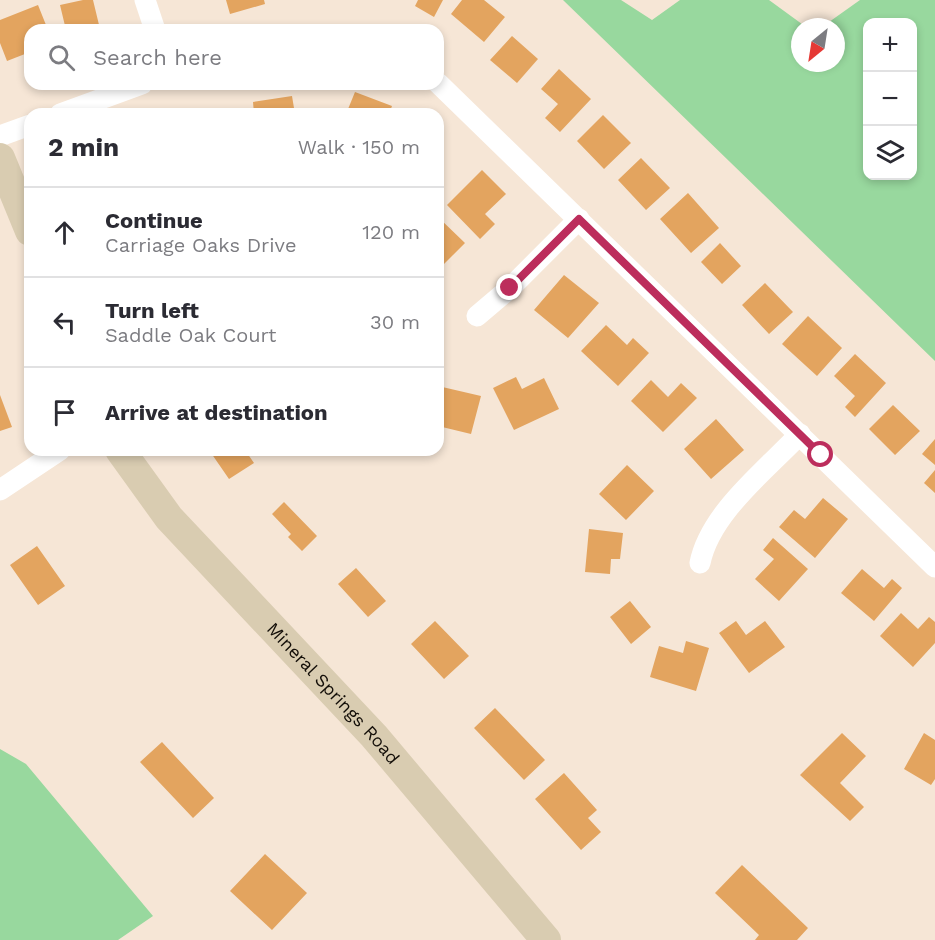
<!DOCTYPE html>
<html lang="en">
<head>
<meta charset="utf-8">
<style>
  :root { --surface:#fff; --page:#f2f2f3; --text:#2b2b33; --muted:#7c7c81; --line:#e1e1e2 }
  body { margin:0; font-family:"Work Sans",sans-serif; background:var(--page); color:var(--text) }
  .controls { position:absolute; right:18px; top:18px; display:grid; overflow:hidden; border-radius:12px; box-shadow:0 3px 9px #0003 }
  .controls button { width:54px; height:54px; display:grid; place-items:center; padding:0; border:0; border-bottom:2px solid var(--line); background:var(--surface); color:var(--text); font:30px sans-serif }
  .compass { position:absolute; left:791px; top:18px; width:54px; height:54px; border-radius:50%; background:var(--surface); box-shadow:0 3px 9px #0003; rotate:210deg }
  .stop { position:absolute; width:18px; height:18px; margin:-14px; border:4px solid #bc2d5c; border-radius:50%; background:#fff }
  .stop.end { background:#bc2d5c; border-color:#fff; box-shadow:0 2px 6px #0008 }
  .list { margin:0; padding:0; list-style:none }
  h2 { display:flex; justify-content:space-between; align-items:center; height:78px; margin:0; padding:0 24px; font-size:26px }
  h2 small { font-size:20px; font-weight:400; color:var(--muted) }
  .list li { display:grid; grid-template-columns:39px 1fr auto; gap:18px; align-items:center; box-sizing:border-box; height:90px; padding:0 24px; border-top:2px solid var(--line) }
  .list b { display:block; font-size:22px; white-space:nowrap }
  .list p { margin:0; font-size:20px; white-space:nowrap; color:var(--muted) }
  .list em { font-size:20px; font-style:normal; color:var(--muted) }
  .icon { flex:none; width:33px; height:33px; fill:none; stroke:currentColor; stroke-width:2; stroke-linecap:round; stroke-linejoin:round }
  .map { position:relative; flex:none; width:935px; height:940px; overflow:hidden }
  .search { position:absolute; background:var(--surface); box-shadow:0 3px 9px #0003; left:24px; top:24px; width:420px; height:66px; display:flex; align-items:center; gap:15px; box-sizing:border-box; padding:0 21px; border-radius:18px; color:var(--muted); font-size:22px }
  .panel { position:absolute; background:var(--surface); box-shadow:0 3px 9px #0003; left:24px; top:108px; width:420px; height:348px; border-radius:18px }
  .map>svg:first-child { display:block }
  .green { fill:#98d89e; fill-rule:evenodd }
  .building { fill:#e3a45f }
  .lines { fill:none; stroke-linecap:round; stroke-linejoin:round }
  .street { stroke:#fff; stroke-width:21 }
  .secondary { stroke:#d9ccb1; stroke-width:30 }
  .route { stroke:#bc2d5c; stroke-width:8 }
  .labels { text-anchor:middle; stroke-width:4.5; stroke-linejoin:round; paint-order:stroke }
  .street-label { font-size:18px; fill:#130e08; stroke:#f6e6d6 }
</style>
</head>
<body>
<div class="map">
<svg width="935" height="940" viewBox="0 0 935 940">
  <rect width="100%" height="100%" fill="#f6e6d6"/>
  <path class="green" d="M563 0H621L652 20 680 0H769L806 27H800V63H836V27H822L860 0H935V361ZM868 22H912V176H868Z
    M0 749 26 764 153 916 118 940H0Z"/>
  <path class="building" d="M83 0H93L100 29 66 30 60 5Z
    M226 0H264L265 4 230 14Z
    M418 0H443L434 17 415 6Z
    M462 0H484L505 17 484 42 451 14Z
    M38 5 48 30H30V52L7 61 0 43V20Z
    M512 36 538 59 517 83 490 60Z
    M559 69 591 99 560 132 545 118 558 104 541 89Z
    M355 92 392 106 389 114H346Z
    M292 96 295 114H254L253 102Z
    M603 115 631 143 604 169 577 141Z
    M641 158 670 188 646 210 618 180Z
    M482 170 506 194 485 214 495 224 480 239 447 205Z
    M688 193 719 228 691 253 660 219Z
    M438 217 465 243 438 270Z
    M720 243 741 266 722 284 701 262Z
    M564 275 599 303 568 338 534 310Z
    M765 283 793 312 769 334 742 305Z
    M808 316 842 348 817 376 782 344Z
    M606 325 627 345 633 338 649 353 618 386 581 351Z
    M855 354 886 383 855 417 845 407 855 396 834 376Z
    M516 377 522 389 544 378 559 409 514 430 493 388Z
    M651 380 668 397 681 383 697 398 663 432 631 401Z
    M438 386 481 396 471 434 438 426Z
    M0 395 12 427 0 431Z
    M893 405 920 431 895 455 869 429Z
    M716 419 744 450 711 479 684 449Z
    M935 439V465L922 454Z
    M209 450H245L254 463 229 479Z
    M627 465 654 491 626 520 599 494Z
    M935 470V493L924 483Z
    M823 498 848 519 815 558 779 527 794 510 805 519Z
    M284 502 317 536 302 551 288 537 291 534 272 514Z
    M589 529 623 533 620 559H611L610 574 585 572Z
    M773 538 808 569 779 601 755 579 774 559 763 550Z
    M37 546 65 586 38 605 10 565Z
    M356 568 386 601 368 617 338 584Z
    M862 569 884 588 892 579 902 588 874 621 841 593Z
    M630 601 651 627 631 644 610 617Z
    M901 613 918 629 929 617 935 622V643L913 667 880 636Z
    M435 621 469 656 444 679 411 644Z
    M736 621 746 635 765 621 785 647 749 673 719 633Z
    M686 641 709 648 696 691 650 677 659 646 683 653Z
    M495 708 545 760 524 780 474 728Z
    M842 733 866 756 840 783 864 807 850 821 800 775Z
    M924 733 935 740V779L931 785 904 769Z
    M162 742 214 798 193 818 140 762Z
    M564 773 597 810 588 818 601 832 581 850 535 799Z
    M265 854 307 893 272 930 230 891Z
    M742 865 808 928 797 940H755L759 935 715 893Z"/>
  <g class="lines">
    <path class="street" d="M145 0 155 30
      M438 83 935 567
      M60 114 142 84
      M0 136 30 125
      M477 316 510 288 579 219
      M0 490 60 450
      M700 563C710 513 766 470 800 434"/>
    <g class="secondary">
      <path d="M0 158 30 231"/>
      <path id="s1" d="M120 450 169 518 374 736 546 940"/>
    </g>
  </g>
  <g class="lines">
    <path class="route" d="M510 288 579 219 821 455"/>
  </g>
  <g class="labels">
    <g class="street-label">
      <text dy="6" stroke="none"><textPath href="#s1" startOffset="324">Mineral Springs Road</textPath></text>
    </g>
  </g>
</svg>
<div class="controls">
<button>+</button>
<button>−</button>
<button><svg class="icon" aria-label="layers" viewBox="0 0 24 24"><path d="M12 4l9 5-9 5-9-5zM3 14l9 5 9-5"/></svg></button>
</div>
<svg class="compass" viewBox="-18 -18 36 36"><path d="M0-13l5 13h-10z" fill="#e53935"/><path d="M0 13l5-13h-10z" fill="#7c7c81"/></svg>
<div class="stop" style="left:821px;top:455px"></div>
<div class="stop end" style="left:510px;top:288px"></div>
<div class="search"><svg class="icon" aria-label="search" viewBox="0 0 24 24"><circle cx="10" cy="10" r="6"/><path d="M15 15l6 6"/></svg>Search here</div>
<section class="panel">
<h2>2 min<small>Walk · 150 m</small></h2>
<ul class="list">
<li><svg class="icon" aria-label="ahead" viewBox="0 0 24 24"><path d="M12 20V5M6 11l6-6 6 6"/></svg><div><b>Continue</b><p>Carriage Oaks Drive</p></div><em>120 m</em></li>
<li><svg class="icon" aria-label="left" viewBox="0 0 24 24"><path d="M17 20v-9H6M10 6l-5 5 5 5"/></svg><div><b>Turn left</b><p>Saddle Oak Court</p></div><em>30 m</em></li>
<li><svg class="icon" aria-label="arrive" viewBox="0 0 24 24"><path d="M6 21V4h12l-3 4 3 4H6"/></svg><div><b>Arrive at destination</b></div></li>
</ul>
</section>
</div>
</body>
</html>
